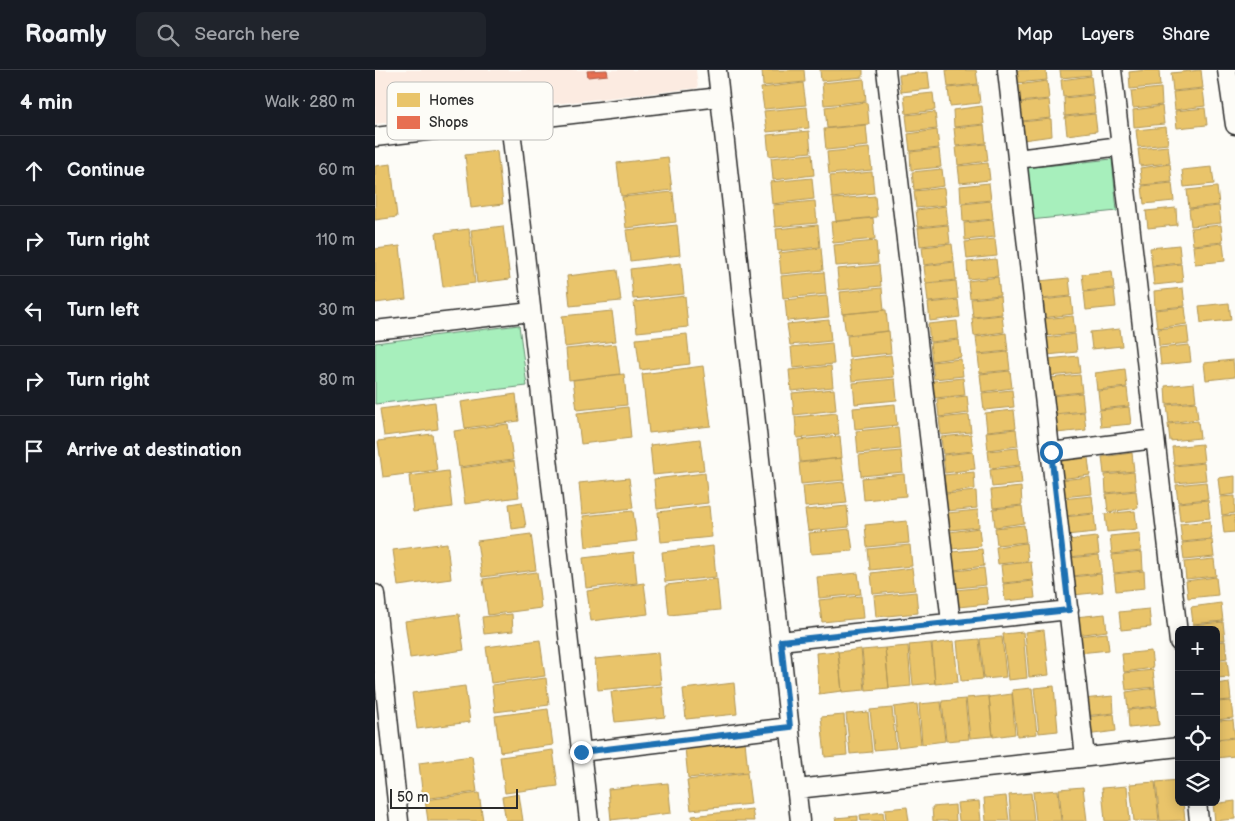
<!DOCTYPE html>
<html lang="en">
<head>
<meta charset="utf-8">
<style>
  :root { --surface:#171b24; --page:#20242c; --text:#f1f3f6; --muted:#9ea1a6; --line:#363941 }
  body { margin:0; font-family:"Balsamiq Sans",sans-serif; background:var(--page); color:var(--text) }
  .controls { position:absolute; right:15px; bottom:15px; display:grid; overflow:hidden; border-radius:8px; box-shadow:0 2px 12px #0003 }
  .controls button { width:45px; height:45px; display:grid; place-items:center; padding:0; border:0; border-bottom:1px solid var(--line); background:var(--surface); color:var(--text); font:25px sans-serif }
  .scale { position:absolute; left:15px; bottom:12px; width:128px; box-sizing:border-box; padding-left:5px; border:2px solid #2b2b2b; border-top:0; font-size:14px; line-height:18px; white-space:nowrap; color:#2b2b2b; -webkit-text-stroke:4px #fdfcf7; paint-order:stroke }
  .stop { position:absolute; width:15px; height:15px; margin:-11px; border:4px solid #1f6fb2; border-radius:50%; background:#fff }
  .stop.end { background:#1f6fb2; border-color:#fff; box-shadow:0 1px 5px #0008 }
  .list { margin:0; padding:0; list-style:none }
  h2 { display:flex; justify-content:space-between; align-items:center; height:65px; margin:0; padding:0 20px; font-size:21px }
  h2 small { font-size:16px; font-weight:400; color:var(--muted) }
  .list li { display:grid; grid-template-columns:32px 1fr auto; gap:15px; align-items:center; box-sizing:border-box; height:70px; padding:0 20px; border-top:1px solid var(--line) }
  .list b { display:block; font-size:19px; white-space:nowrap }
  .list em { font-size:16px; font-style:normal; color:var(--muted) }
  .icon { flex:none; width:28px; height:28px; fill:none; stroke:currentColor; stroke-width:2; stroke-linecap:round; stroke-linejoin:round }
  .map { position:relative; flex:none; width:860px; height:751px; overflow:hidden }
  header { display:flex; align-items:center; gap:30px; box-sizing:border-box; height:70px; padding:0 25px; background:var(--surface); border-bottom:1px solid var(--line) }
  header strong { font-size:24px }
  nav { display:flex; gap:28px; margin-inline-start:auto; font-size:18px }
  .search { width:350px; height:45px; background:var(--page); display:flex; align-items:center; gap:12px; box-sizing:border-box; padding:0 18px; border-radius:8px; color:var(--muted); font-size:19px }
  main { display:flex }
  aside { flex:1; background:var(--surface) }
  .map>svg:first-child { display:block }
  .built { fill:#fcebe1 }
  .green { fill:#a7efbc; stroke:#698d74 }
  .homes { fill:#e9c46a; stroke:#b09657 }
  .shops { fill:#e76f51; stroke:#af5b46 }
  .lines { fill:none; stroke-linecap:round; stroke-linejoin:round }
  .minor-casing { stroke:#2b2b2b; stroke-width:21 }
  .minor { stroke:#fdfcf7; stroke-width:18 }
  .route { stroke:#1f6fb2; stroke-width:6 }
  .key { fill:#fdfcf7; stroke:#bebdba; stroke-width:1 }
  .key-label { font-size:14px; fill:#2b2b2b }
</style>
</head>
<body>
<header>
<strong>Roamly</strong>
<div class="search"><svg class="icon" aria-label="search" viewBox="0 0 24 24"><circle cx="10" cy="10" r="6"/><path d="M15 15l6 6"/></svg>Search here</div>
<nav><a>Map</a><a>Layers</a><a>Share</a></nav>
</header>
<main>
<aside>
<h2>4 min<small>Walk · 280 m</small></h2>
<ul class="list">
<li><svg class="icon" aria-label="ahead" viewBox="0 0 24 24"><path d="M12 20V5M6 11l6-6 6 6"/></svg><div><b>Continue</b></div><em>60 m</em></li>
<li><svg class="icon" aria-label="right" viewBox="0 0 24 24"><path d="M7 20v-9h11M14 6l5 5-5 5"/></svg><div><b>Turn right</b></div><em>110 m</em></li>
<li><svg class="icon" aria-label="left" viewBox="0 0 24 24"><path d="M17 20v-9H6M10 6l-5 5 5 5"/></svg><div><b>Turn left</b></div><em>30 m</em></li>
<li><svg class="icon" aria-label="right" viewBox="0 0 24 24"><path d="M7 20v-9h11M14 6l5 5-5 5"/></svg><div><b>Turn right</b></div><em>80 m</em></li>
<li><svg class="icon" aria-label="arrive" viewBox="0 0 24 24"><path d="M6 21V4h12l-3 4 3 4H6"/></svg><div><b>Arrive at destination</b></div></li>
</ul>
</aside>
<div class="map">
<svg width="860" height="751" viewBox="0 0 860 751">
  <rect width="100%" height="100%" fill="#fdfcf7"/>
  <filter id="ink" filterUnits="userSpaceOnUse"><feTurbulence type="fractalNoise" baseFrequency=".02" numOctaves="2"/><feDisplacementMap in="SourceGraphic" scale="10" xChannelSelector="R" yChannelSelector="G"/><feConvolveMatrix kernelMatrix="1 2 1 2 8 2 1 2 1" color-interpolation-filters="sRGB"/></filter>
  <g filter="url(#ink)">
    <path class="built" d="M0 0H321L323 18 0 54Z"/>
    <path class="green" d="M737 89 742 141 655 150 650 98Z
      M144 255 152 316 0 334V273Z"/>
    <path class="homes" d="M387 0H429L430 12 388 16Z
      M445 0H488V7L446 11Z
      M571 0H601L603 14 573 17Z
      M641 0H671L672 10 642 13Z
      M685 0H715L716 5 686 8Z
      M771 0H784L785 16 755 19 754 2Z
      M826 0 828 18 798 21 796 3Z
      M553 2 555 19 526 22 524 5Z
      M716 6 718 24 688 27 686 10Z
      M489 9 491 31 449 35 447 13Z
      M672 11 674 29 644 32 642 15Z
      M428 13 431 35 389 39 386 18Z
      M603 15 605 33 575 36 573 18Z
      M786 18 787 35 758 38 756 21Z
      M828 19 830 36 800 40 798 22Z
      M558 23 560 40 531 44 529 26Z
      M718 25 720 43 690 46 689 28Z
      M674 30 676 48 646 51 644 33Z
      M492 32 494 54 452 58 450 37Z
      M607 36 609 54 579 57 578 40Z
      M787 36 789 54 759 57 758 40Z
      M432 37 434 58 392 62 389 41Z
      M830 38 832 55 802 58 800 41Z
      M560 42 562 59 533 62 531 45Z
      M720 44 722 61 692 65 690 47Z
      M676 49 677 66 648 70 646 52Z
      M491 55 493 76 451 80 449 59Z
      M609 55 611 73 581 76 579 58Z
      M791 57 793 74 763 77 761 60Z
      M562 60 564 78 535 81 533 64Z
      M434 61 436 82 394 86 392 65Z
      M611 74 613 91 583 95 581 77Z
      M793 76 795 93 765 96 763 79Z
      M494 78 497 100 454 104 452 82Z
      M564 79 566 97 536 100 535 82Z
      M122 81 128 134 96 138 90 85Z
      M437 84 439 105 398 110 396 88Z
      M293 87 297 120 246 126 242 93Z
      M613 93 615 110 585 113 583 96Z
      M16 94 22 147 0 150V96Z
      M795 94 797 112 767 115 765 98Z
      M837 97 839 114 809 117 807 100Z
      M567 99 569 116 539 120 537 102Z
      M497 102 499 123 457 128 455 106Z
      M437 108 439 129 397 134 395 112Z
      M614 113 616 130 586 133 585 116Z
      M797 113 799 131 769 134 767 116Z
      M842 117 844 135 814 138 812 120Z
      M569 118 571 135 541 138 539 121Z
      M298 122 301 152 251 158 247 127Z
      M500 126 502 147 461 151 458 129Z
      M440 131 442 153 400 157 398 135Z
      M616 131 618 149 588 152 587 134Z
      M571 136 573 154 543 157 541 140Z
      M844 136 846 153 816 156 814 139Z
      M801 138 802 155 773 158 771 141Z
      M498 148 500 169 458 173 456 152Z
      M618 150 620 167 590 170 589 153Z
      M302 155 305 185 255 191 251 160Z
      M443 155 445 177 403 181 401 159Z
      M573 155 575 173 545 176 543 158Z
      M846 155 848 172 818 175 816 158Z
      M128 156 135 209 102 213 96 160Z
      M94 159 100 213 68 217 61 163Z
      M620 169 622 186 592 189 590 172Z
      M501 171 503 193 461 196 459 175Z
      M848 173 850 191 820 194 818 176Z
      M577 174 579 191 549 195 547 177Z
      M804 175 806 193 777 196 775 178Z
      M25 176 31 229 0 233V179Z
      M446 178 448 200 406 204 404 183Z
      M621 189 623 206 593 209 592 192Z
      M579 192 581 210 551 213 549 196Z
      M306 193 309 224 258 229 255 199Z
      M806 194 808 212 779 215 777 197Z
      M504 195 506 216 464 220 462 199Z
      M242 200 246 231 195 236 192 206Z
      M737 201 739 218 709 221 707 204Z
      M449 202 451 224 408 228 406 206Z
      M623 207 625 225 595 228 593 211Z
      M694 208 696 226 666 229 664 211Z
      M581 211 583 229 553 232 551 214Z
      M507 218 509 240 467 244 465 222Z
      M808 218 810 236 780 239 779 221Z
      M739 219 741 237 711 240 709 222Z
      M310 226 313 257 262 262 259 232Z
      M452 226 454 247 412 251 410 230Z
      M625 226 627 244 598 247 596 229Z
      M696 227 698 244 668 248 666 230Z
      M583 230 585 247 555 251 553 233Z
      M854 233 856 250 826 253 824 236Z
      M810 237 812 254 782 258 780 240Z
      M511 240 513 261 471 265 468 244Z
      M237 241 241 271 190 277 187 246Z
      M627 245 629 262 599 266 597 248Z
      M698 246 700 263 670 266 668 249Z
      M454 250 456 271 415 275 412 254Z
      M582 251 584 269 555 272 553 254Z
      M812 256 814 273 784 276 783 259Z
      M745 259 747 276 717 279 715 262Z
      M514 261 516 283 474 287 472 266Z
      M631 263 633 281 603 284 601 267Z
      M312 264 315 294 265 300 261 269Z
      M700 264 702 282 672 285 670 268Z
      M584 270 586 287 557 291 555 273Z
      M457 273 459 294 418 298 416 277Z
      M241 274 245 304 194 310 191 279Z
      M814 275 816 292 786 295 784 278Z
      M633 282 635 300 605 303 603 285Z
      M516 285 519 307 477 311 474 290Z
      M703 286 705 303 675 306 673 289Z
      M586 289 588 306 559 309 557 292Z
      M858 290 860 307 831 310 829 293Z
      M328 296 336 356 274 363 267 304Z
      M456 296 458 317 416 321 414 300Z
      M750 299 752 317 722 320 720 303Z
      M635 301 637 318 607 322 605 304Z
      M249 304 252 335 202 340 198 310Z
      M705 305 707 322 677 325 675 308Z
      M588 308 590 325 560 328 558 311Z
      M520 309 522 330 480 334 478 313Z
      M819 313 821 331 791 334 790 316Z
      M752 318 754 336 725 339 723 321Z
      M459 319 461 340 419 345 417 323Z
      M637 320 639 337 609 340 607 323Z
      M707 323 709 341 679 344 677 326Z
      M141 324 144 351 90 358 86 332Z
      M592 326 594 343 564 347 562 329Z
      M60 332 63 359 9 366 5 339Z
      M821 332 823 349 794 353 792 335Z
      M520 334 522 355 480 359 478 338Z
      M253 337 256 368 206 374 202 343Z
      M754 337 756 354 726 357 724 340Z
      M639 340 641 358 612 361 610 343Z
      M709 342 711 360 681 363 679 345Z
      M462 343 464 364 422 368 420 347Z
      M594 345 596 362 566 365 564 348Z
      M823 351 825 368 795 371 793 354Z
      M133 354 138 390 84 397 79 361Z
      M523 357 525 379 483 383 481 361Z
      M641 359 643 376 613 380 611 362Z
      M57 364 62 400 8 407 3 371Z
      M596 364 598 381 568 384 566 367Z
      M465 366 467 388 425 392 423 370Z
      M325 369 329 400 278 405 275 375Z
      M827 374 829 392 799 395 797 377Z
      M643 378 645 395 615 398 613 381Z
      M526 381 528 402 486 406 484 385Z
      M598 382 600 399 570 403 568 385Z
      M757 383 759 401 729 404 727 387Z
      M466 388 469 410 426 414 424 393Z
      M713 388 715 405 685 409 684 391Z
      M139 391 144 427 90 434 85 398Z
      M829 393 831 410 801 413 799 396Z
      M645 396 647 414 617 417 615 400Z
      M73 401 77 437 38 442 34 406Z
      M599 402 600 419 571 423 569 405Z
      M759 402 761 420 731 423 730 405Z
      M330 403 333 433 282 439 279 409Z
      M529 404 531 426 489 430 487 408Z
      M860 406V424L845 426 843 408Z
      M715 407 717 424 687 427 685 410Z
      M254 408 258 438 207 444 204 413Z
      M469 412 472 433 430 437 428 416Z
      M831 412 833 429 803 432 801 415Z
      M646 417 647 435 618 438 616 420Z
      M601 421 602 438 572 441 571 424Z
      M761 421 763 438 733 442 731 424Z
      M717 426 719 443 689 446 687 429Z
      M860 426V443L847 445 845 427Z
      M833 430 835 448 805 451 803 433Z
      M147 432 151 457 137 459 134 434Z
      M334 436 337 467 286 472 283 442Z
      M472 436 474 457 433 461 430 440Z
      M647 436 649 453 620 457 618 439Z
      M603 440 604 457 575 460 573 443Z
      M258 441 262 471 211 477 208 446Z
      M760 441 762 459 732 462 730 444Z
      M719 444 721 462 691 465 689 447Z
      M860 445V462L849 463 847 446Z
      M532 451 534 473 492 477 490 455Z
      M835 451 837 469 807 472 805 454Z
      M649 455 651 472 622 475 620 458Z
      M604 458 606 476 577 479 575 462Z
      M475 459 478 481 436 484 434 463Z
      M765 463 766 481 737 484 735 466Z
      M156 464 161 500 107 507 102 471Z
      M722 467 724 484 694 487 692 470Z
      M837 470 839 487 809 490 807 473Z
      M72 473 76 509 23 516 18 480Z
      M651 473 653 491 623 494 621 477Z
      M535 475 537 496 495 500 493 479Z
      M338 476 341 507 290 512 287 482Z
      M607 479 609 496 579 500 577 482Z
      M259 482 262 513 211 518 208 488Z
      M767 482 768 500 739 503 737 485Z
      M724 485 726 503 696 506 694 488Z
      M839 489 841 506 811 509 809 492Z
      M656 492 658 510 628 513 626 495Z
      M537 498 540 520 498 524 496 503Z
      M609 498 611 515 581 518 579 501Z
      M769 501 770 518 741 521 739 504Z
      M162 502 166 538 113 545 108 509Z
      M483 503 486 524 444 528 442 507Z
      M726 504 728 522 698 525 696 507Z
      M841 507 843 525 813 528 811 511Z
      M342 509 345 540 294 545 291 515Z
      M658 511 660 528 630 531 628 514Z
      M269 513 273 544 216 551 212 521Z
      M611 517 613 534 583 537 581 520Z
      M541 522 543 543 501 547 499 526Z
      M486 526 488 548 447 552 444 530Z
      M846 533 848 551 818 554 816 537Z
      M774 539 776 557 746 560 744 542Z
      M84 544 89 580 35 588 30 551Z
      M137 544 138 561 109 564 107 547Z
      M730 544 732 561 702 565 700 547Z
      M848 552 850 570H841V560H819L818 555Z
      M669 560 674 605 654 607 650 562Z
      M648 562 652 608 633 610 628 564Z
      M732 563 734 580 704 583 702 566Z
      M627 567 631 607 609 609 605 569Z
      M604 569 608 609 586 611 582 571Z
      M165 570 170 606 116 613 111 577Z
      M579 571 583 612 560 614 557 574Z
      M850 571 852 588 841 590V572Z
      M556 573 560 613 538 615 534 575Z
      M533 576 536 616 514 618 510 578Z
      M510 578 514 618 491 620 487 580Z
      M486 579 490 620 467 622 463 582Z
      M463 581 467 621 444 624 441 583Z
      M776 581 778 598 749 602 747 584Z
      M283 583 286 614 223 620 220 589Z
      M852 590 854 607 841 608V591Z
      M778 600 780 617 751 620 749 603Z
      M171 608 174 635 120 642 117 615Z
      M854 612 856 630 841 631V614Z
      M359 613 362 644 311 649 308 619Z
      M90 616 95 652 42 659 37 623Z
      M287 616 290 647 240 652 236 622Z
      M679 616 683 661 664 663 659 618Z
      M657 618 662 664 642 666 637 620Z
      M780 618 782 636 753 639 751 622Z
      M637 624 640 664 618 667 614 627Z
      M614 626 618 666 595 668 591 628Z
      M738 626 739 643 709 646 708 629Z
      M590 629 594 669 571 671 567 631Z
      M856 631 858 648 841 650V632Z
      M566 632 570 671 547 674 544 634Z
      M542 634 546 674 523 677 519 637Z
      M782 637 784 655 754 658 753 640Z
      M517 638 521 678 499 680 495 640Z
      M173 639 178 675 125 682 120 646Z
      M493 642 497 682 475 684 471 644Z
      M739 644 741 661 711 665 710 647Z
      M469 645 472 685 450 687 446 647Z
      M858 650 860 667 841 669V651Z
      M860 668V686L841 688V670Z
      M370 671 373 702 313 708 310 678Z
      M178 680 183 716 130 723 125 687Z
      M97 686 102 722 48 729 44 693Z
      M372 703 376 734 316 740 312 710Z
      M804 710V732H808L810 750 785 751 781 712Z
      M780 712 784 751H759L755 714Z
      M293 713 296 743 236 750 233 719Z
      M752 716 755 751H730L727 718Z
      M708 717 712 751H687L684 719Z
      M683 720 686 751H661L658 722Z
      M104 723 108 751H53L50 730Z
      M656 723 659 751H636L634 725Z
      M144 724 148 751H131L127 727Z
      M631 726 634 751H611L609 728Z
      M604 731 606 751H584L582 733Z
      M860 731V749L840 751 838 734Z
      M580 735 581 751H558L557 737Z
      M532 737 534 751H511L510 739Z
      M377 739 379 751H318L317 746Z
      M508 742 509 751H486L485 745Z
      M483 746V751H461L460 748Z"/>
    <path class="shops" d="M232 0 233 5 213 7 212 1Z"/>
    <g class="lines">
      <g class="minor-casing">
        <path id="minor" d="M342 0 425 751
          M511 0 576 552
          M632 0 710 687
          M737 0 804 572
          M852 0 860 55
          M135 51 214 751
          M0 67 345 27
          M642 89 746 76
          M0 260 156 242
          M676 382 780 369
          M0 524 24 751
          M405 571 694 540
          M206 682 415 657
          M422 719 804 677
          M822 732 824 751"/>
      </g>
      <use href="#minor" class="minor"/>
    </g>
  </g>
  <g class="lines" filter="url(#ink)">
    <path class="route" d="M206 682 415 657 406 571 694 540 676 382"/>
  </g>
  <rect x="12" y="12" width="166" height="58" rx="8" class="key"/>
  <rect x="22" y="23" width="23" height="14" fill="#e9c46a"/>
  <rect x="22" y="46" width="23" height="13" fill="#e76f51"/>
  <g class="key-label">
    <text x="54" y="35">Homes</text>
    <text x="54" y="57">Shops</text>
  </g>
</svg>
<div class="controls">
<button>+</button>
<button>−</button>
<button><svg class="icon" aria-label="locate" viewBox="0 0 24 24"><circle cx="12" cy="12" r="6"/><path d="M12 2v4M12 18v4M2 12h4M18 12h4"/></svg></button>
<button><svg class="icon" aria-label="layers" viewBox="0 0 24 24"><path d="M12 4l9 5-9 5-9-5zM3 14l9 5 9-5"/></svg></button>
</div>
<div class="scale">50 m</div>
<div class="stop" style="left:676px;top:382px"></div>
<div class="stop end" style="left:206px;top:682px"></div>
</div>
</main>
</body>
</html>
